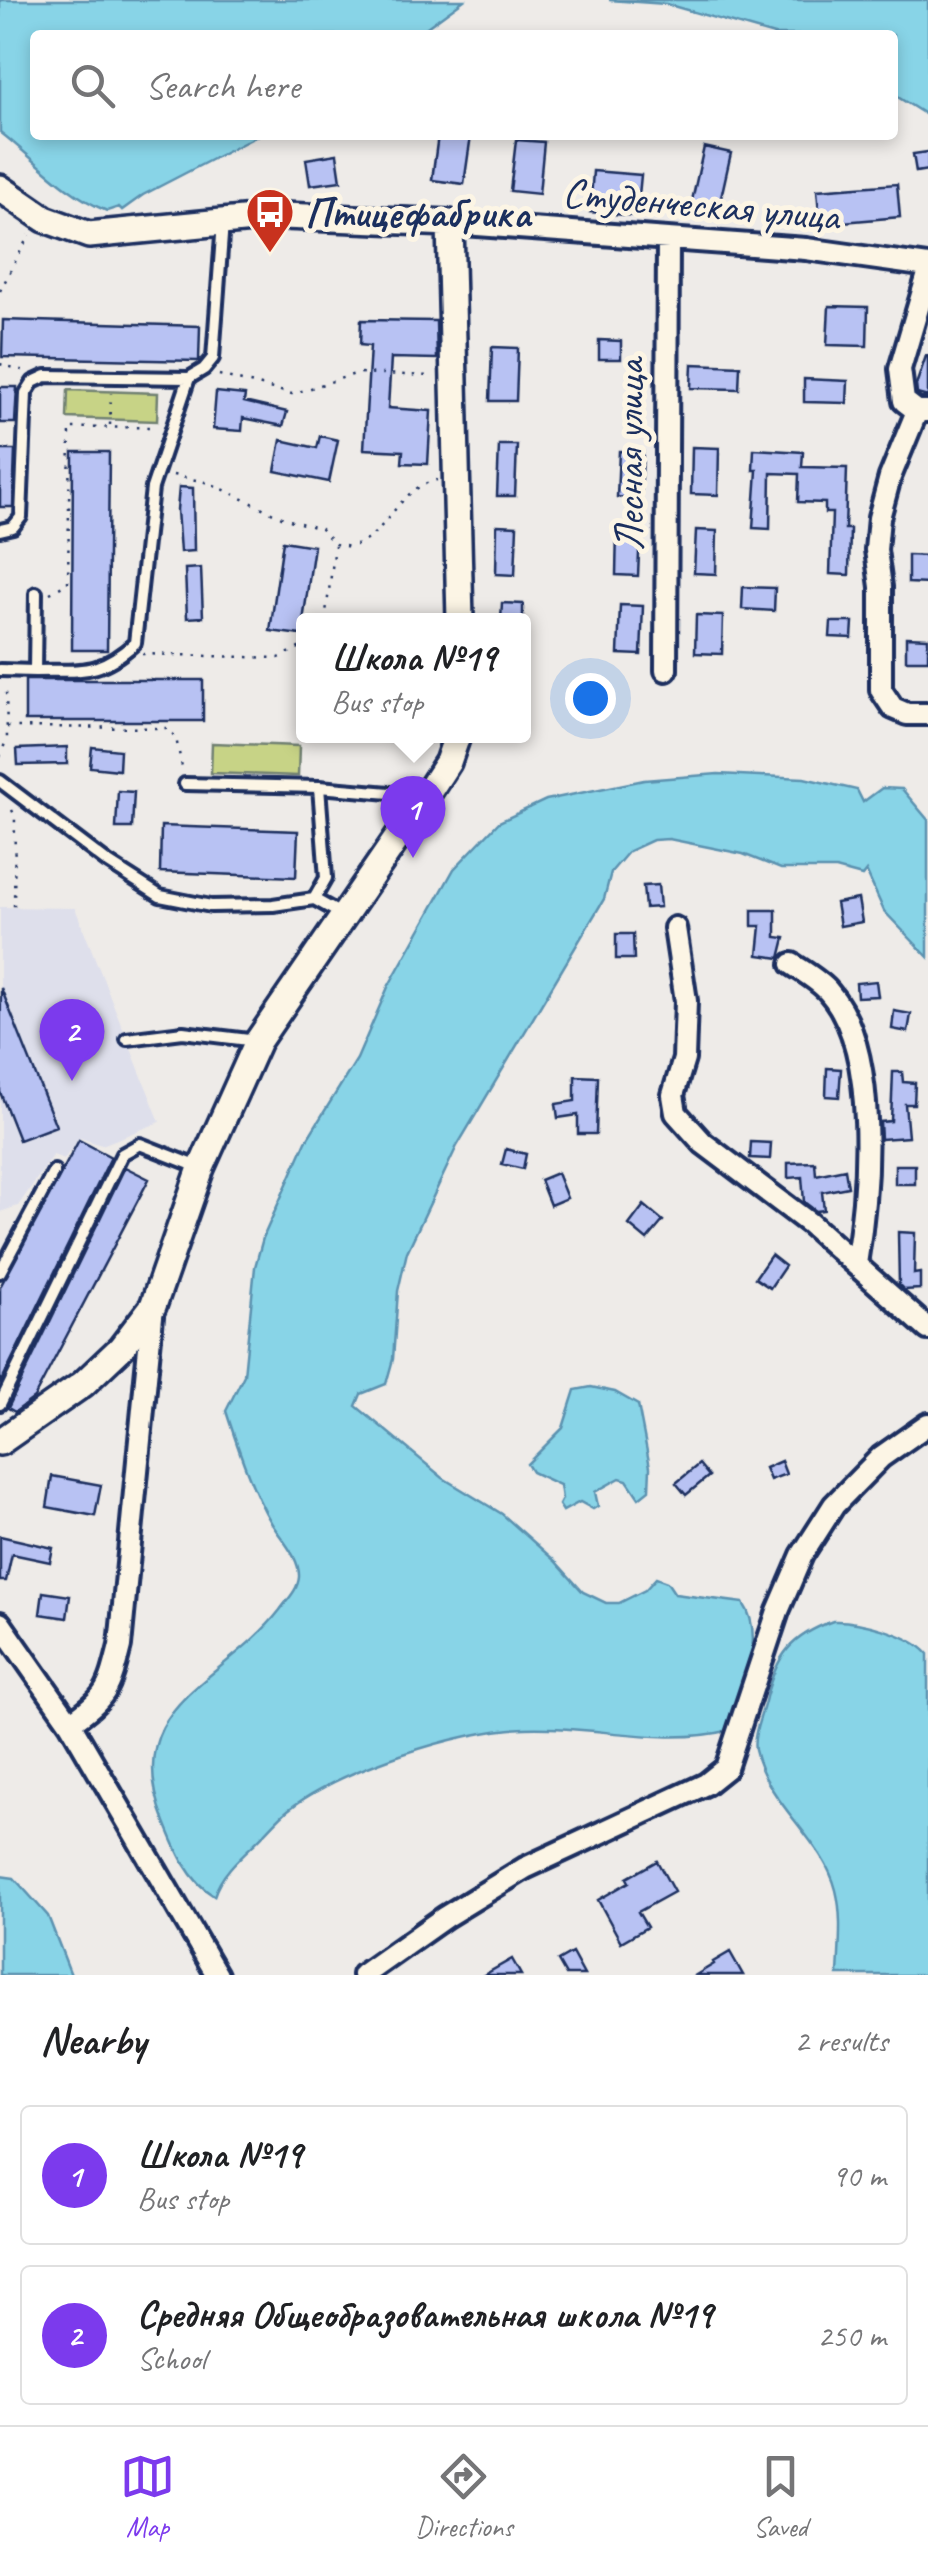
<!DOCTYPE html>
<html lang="en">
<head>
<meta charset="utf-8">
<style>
  :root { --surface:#fff; --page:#f2f2f2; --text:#202124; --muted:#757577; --line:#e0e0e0; --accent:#7c3aed }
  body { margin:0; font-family:Caveat,sans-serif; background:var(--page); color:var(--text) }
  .you { position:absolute; left:590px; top:698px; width:35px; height:35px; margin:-25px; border:8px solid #fff; border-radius:50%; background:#1a73e8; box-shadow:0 0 0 15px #1a73e833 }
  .badge { display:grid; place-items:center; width:65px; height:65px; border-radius:50%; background:var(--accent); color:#fff; font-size:32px; font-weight:700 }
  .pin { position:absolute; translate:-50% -82px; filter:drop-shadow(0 2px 5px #0008) }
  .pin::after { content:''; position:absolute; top:52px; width:35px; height:30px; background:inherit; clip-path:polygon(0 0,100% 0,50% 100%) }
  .popup { position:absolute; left:296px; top:613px; width:235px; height:130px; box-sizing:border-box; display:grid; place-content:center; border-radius:10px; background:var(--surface); filter:drop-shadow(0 2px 8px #0005); font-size:32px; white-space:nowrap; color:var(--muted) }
  .popup b { font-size:38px; color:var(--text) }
  .popup::after { content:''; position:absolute; left:50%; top:100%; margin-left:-20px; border:20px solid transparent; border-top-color:var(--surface) }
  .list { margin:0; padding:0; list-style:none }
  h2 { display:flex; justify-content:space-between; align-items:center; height:130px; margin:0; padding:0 40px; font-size:42px }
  h2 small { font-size:32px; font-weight:400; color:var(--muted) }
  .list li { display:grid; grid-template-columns:65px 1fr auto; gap:30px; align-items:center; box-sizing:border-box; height:140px; margin:0 20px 20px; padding:0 20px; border:2px solid var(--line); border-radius:10px }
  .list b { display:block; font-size:38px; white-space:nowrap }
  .list p { margin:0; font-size:32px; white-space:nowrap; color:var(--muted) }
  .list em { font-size:32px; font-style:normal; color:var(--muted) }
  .icon { flex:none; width:55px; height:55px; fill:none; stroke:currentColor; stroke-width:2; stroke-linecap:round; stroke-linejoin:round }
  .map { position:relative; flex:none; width:928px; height:1975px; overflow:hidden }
  .search { position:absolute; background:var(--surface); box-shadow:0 5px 15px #0003; left:30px; right:30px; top:30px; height:110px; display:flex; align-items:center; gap:25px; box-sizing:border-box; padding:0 35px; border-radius:10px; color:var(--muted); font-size:38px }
  .sheet { height:450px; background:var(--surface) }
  nav { display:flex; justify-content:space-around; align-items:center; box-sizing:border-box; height:140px; border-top:2px solid var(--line); background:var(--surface); font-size:28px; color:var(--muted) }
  nav a { display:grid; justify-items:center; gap:5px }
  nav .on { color:var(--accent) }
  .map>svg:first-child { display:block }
  .built { fill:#dedfeb }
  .green { fill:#c7d386; stroke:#718172; stroke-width:2.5 }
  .water { fill:#88d4e7; stroke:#5c92b0; stroke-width:2.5 }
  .building { fill:#b8c2f3; stroke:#1b2f5e; stroke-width:2.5 }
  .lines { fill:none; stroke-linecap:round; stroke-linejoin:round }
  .service-casing { stroke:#1b2f5e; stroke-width:18 }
  .minor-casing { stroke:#1b2f5e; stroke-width:28 }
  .tertiary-casing { stroke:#1b2f5e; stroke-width:32 }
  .path { stroke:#1b2f5e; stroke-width:2.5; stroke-dasharray:2.5 8; stroke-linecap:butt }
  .service { stroke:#fcf5e5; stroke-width:10 }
  .minor { stroke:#fcf5e5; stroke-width:20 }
  .tertiary { stroke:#fcf5e5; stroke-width:25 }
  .labels { text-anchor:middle; stroke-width:10; stroke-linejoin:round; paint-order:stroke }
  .street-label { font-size:42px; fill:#1b2f5e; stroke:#fcf5e5 }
  .poi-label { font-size:42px; font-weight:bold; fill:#1b2f5e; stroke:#fcf5e5; text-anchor:start }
</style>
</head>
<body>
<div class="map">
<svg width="928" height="1975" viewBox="0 0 928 1975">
  <rect width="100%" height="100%" fill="#eeebe8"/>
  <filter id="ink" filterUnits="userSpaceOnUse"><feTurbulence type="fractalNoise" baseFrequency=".01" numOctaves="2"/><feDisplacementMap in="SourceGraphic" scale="20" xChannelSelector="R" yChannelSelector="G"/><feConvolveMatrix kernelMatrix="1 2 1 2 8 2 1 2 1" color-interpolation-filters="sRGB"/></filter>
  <g filter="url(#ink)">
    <path class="built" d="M0 907 75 908 160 1122 102 1145 80 1138 64 1159 53 1155 18 1206 0 1212Z"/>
    <path class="green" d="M68 390 158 393 157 421 67 418Z
      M212 743 299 746 298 776 211 773Z"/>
    <path class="water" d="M0 0H464L416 35H35V135H259L143 195 122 210 119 207 107 211C65 194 35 159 0 132Z
      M609 0H928V116L893 94V35H774L666 4Z
      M718 774 804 778 857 790 863 802 882 788 902 789 928 820V957L884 911 866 871 862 876 836 869H781L743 854 669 839 653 840 629 851 611 872 604 899 457 1146 407 1252 398 1291 393 1359 386 1384 361 1394 356 1406 443 1478 502 1514 555 1561 583 1592 606 1603H619L645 1590 656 1578 667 1582 675 1594 743 1603C767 1637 741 1692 731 1730 663 1747 594 1725 525 1728 460 1730 339 1770 288 1810 276 1820 267 1832 255 1843 239 1858 221 1874 214 1896 188 1880 176 1850 165 1822 117 1704 222 1685 280 1610 287 1600 298 1590 299 1577 300 1558 281 1539 272 1524 252 1491 238 1448 226 1411L244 1375 255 1267 263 1238 306 1141 357 1059 388 987 454 869 499 822 546 800 644 780Z
      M591 1387 615 1392 638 1405 650 1467 649 1490 639 1498 627 1480 620 1478 595 1492 598 1506 593 1509 580 1502 563 1511 559 1505 562 1499 560 1485 532 1472 527 1464 563 1428 575 1390Z
      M833 1621C858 1620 911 1634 928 1654V1975H838C839 1947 843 1918 836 1890 823 1839 767 1804 755 1750 752 1734 763 1713 766 1697 777 1655 791 1636 833 1621Z
      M0 1876 14 1878 48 1916 71 1975H0Z"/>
    <path class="building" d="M438 135H471L464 184 432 180Z
      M516 140 544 142 539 194 510 191Z
      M704 147 731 153 716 220 689 214Z
      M928 152V170L916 172 913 154Z
      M337 154 341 181 310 185 306 159Z
      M593 171 641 175 637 216 590 212Z
      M897 184 900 217 820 224 817 190Z
      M829 306 868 307 867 346 827 345Z
      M3 320 200 326 199 361 2 357Z
      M361 320 436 321 437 359 391 358 388 408 431 411 428 464 402 463 403 451 364 449 370 346 360 345Z
      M599 340 621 341V359H599Z
      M492 347 518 348 516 401H490Z
      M926 356H928V397L917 394 916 385Z
      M692 364 740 366 739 389 691 388Z
      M804 379 848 381 847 403 804 402Z
      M0 387H17L15 423H0Z
      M216 392 245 395 244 402 287 412 283 426 243 418 242 431 213 429Z
      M320 436 338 440 329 482 275 471 281 440 317 448Z
      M499 445H517L515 496H497Z
      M692 447 719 448 718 495 691 494Z
      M754 449 803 452 802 467 847 468 845 529H850L849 575 830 574 832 513H825V503L798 502 799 474 771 473 770 529 753 528 757 470H753Z
      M0 450H15L13 507H0Z
      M619 451 643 452 641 498 617 497Z
      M73 452H109L107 650H72Z
      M179 487 193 488 194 551 180 552 177 510Z
      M497 525 517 526 515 575 496 574Z
      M617 529 640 530 638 576 616 575Z
      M696 530 717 531 716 574 694 573Z
      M283 541 314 546 301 635 270 631Z
      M908 555 928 556V584L908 583Z
      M201 568 203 617 187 618 185 569Z
      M743 587 775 588 774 611 742 609Z
      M502 603 523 604V620H501Z
      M620 605 643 606 641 655 618 654Z
      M696 615 723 616 722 654 695 653Z
      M831 622H853L852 638 830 637Z
      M906 637 928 638V660H906Z
      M25 680H203V721H25Z
      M67 747V764L18 765 17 749Z
      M92 747 120 750 119 770 90 767Z
      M118 791 134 792 132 828H116Z
      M161 826 298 831 296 877 160 872Z
      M658 885 660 907 645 908 643 886Z
      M858 899 862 922 840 926 836 903Z
      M752 910H776V937L785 938 780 958 758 955 761 926H752Z
      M616 934H633L634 959H616Z
      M876 981 878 996 857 997 856 983Z
      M1 988 56 1126 19 1140 0 1092Z
      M894 1011 911 1014 908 1032 892 1029Z
      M827 1068 841 1069 839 1097 826 1096Z
      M893 1072H902L903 1082 915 1083 914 1104H905L908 1137 881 1139 880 1122 891 1121Z
      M575 1076 598 1077 596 1134H578V1115L558 1118 556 1104 575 1101Z
      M79 1140 111 1157 0 1384V1287Z
      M751 1142 771 1143 770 1159 750 1158Z
      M506 1149 526 1154 523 1169 502 1164Z
      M815 1162 816 1175 845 1169 848 1187 822 1192 824 1210 816 1211 804 1202 802 1177 788 1178V1163Z
      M895 1165H915V1184H895Z
      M125 1167 149 1179 34 1398 15 1412 8 1408Z
      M557 1173 567 1198 550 1205 540 1180Z
      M644 1205 663 1221 647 1240 629 1225Z
      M898 1232 915 1233 914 1274 920 1273V1289L904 1290 899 1285Z
      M771 1255 785 1266 770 1288 755 1278Z
      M781 1461 786 1474 770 1480 765 1468Z
      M699 1464 709 1476 686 1495 676 1483Z
      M52 1476 101 1485 95 1516 47 1507Z
      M0 1536 53 1548 50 1562 12 1554 6 1581H0Z
      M43 1592 70 1596 67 1618 40 1614Z
      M657 1861 674 1892 638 1912 647 1927 621 1942 598 1900 629 1882 627 1878Z
      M730 1952 743 1975H696L714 1964 713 1962Z
      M572 1953 584 1975H566L558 1961Z
      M512 1959 521 1975H484Z"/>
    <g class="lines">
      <g class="service-casing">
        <path id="service" d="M0 530 13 527 21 517 26 393 33 382 46 376 189 378 204 369 213 358 223 222
          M0 670 35 671 36 593
          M35 671C82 670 98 676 135 643L152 488 189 378
          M0 781 107 862 160 896 211 906 273 905 314 899 341 914
          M185 784 319 787 425 796
          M314 899 326 878 319 787
          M127 1039 183 1032 257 1041
          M0 1272 54 1171
          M0 1404 122 1154 140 1144 201 1168"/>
      </g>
      <g class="minor-casing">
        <path id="minor" d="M450 223 806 249 928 266
          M917 411 890 477 879 518 876 550 881 587V690L893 708 907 714H928
          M927 411H917L904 401 900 369 928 274
          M666 670 668 241
          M675 928 686 1001 684 1059 673 1095 676 1113 703 1143 809 1223 928 1329
          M792 964C804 972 820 981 829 992 880 1050 868 1192 856 1264
          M0 1623 70 1723 217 1975
          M70 1723C107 1697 109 1690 120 1646L153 1306
          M363 1975 445 1917 525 1868 706 1784 726 1768 778 1611 802 1555 834 1505 881 1457 928 1424"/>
      </g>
      <g class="tertiary-casing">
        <path id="tertiary" d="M0 188 45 219 89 235 283 216 450 223 460 620
          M0 1442 83 1384 121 1348 153 1306 201 1168 258 1041 426 796 448 762 457 736"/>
      </g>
      <path class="path" d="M0 291 29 235
        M0 364 25 371
        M219 375 292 394 358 373 430 376
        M110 425 111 393
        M173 475 210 483 286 519 321 529 335 544C341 545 347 547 352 546 385 540 397 487 437 480
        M50 593 68 583 70 428 155 427
        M325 620 335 546
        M142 654 279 658 303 646
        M7 727 168 728 176 738 183 772
        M0 757 7 738 6 687
        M12 810 15 816 14 908"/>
      <use href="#service" class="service"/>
      <use href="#minor" class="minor"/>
      <use href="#tertiary" class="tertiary"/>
    </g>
  </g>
  <defs>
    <g id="bus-pin" transform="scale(2.5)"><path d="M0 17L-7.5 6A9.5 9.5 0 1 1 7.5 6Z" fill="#c8321e" stroke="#fcf5e5"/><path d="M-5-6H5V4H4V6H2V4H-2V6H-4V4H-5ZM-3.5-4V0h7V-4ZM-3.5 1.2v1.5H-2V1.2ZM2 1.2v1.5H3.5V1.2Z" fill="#fff"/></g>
  </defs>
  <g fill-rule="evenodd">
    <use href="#bus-pin" x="270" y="212"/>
  </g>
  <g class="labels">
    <g class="street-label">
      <text transform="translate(701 203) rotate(5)" y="15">Студенческая улица</text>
      <text transform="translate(628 455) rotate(-90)" y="15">Лесная улица</text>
    </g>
    <g class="poi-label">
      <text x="305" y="227">Птицефабрика</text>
    </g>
  </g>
</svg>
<div class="you"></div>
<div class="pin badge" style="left:413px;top:858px">1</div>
<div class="popup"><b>Школа №19</b>Bus stop</div>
<div class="pin badge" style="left:72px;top:1081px">2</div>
<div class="search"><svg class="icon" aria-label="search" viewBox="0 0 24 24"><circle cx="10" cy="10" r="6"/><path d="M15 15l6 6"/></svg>Search here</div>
</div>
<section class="sheet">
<h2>Nearby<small>2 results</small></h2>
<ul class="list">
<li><span class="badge">1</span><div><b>Школа №19</b><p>Bus stop</p></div><em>90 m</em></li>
<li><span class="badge">2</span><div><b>Средняя Общеобразовательная школа №19</b><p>School</p></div><em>250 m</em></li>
</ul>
</section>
<nav>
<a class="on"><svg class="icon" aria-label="map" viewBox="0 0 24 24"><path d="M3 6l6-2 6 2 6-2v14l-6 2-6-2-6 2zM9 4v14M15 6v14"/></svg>Map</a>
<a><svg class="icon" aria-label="directions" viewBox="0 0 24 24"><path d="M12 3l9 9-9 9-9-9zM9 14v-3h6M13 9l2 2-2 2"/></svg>Directions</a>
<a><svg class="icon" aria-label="saved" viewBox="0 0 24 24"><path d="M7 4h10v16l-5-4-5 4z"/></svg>Saved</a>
</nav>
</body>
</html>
